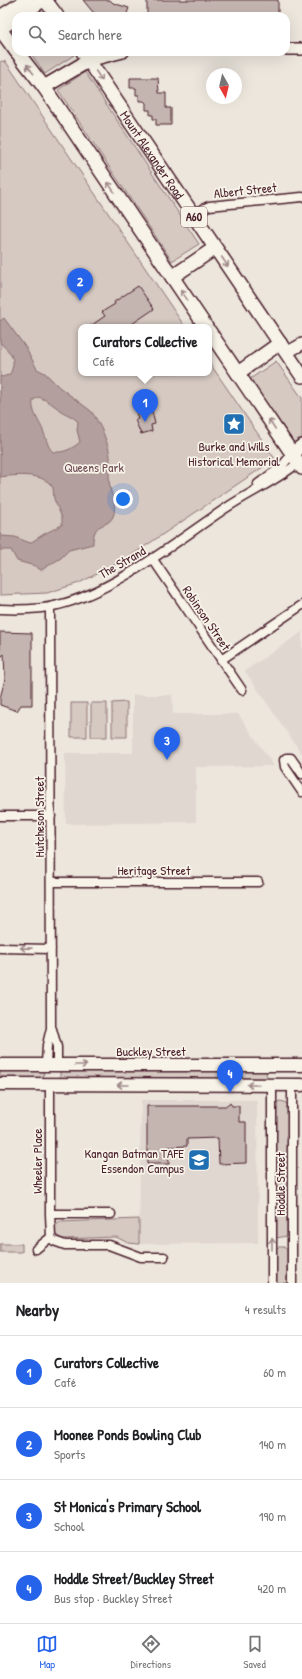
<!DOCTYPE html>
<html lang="en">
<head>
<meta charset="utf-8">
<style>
  :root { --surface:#fff; --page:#f6f6f6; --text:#202124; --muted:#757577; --line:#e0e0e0; --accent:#2563eb }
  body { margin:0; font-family:"Patrick Hand",sans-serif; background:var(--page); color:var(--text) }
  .compass { position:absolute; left:206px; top:68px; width:36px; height:36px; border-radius:50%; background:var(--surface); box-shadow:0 4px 16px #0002; rotate:172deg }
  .you { position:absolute; left:123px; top:499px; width:14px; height:14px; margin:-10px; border:3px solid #fff; border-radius:50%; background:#1a73e8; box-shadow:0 0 0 6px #1a73e833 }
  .badge { display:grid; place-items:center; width:26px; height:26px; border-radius:50%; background:var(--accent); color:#fff; font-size:13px; font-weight:700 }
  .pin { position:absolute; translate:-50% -33px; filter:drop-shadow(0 1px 2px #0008) }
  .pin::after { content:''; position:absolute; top:21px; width:14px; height:12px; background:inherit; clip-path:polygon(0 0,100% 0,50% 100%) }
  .popup { position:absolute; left:78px; top:324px; width:134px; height:52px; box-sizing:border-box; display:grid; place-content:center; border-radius:8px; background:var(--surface); filter:drop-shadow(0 1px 3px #0005); font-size:13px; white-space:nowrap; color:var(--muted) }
  .popup b { font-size:15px; color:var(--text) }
  .popup::after { content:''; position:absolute; left:50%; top:100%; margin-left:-8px; border:8px solid transparent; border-top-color:var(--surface) }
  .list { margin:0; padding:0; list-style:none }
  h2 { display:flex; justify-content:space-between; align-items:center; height:52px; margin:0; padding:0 16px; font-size:17px }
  h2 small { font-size:13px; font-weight:400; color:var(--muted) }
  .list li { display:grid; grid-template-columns:26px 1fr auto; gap:12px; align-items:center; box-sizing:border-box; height:72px; padding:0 16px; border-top:1px solid var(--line) }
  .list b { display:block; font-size:15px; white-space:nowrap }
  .list p { margin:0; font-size:13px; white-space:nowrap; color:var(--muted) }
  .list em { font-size:13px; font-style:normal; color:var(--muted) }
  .icon { flex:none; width:22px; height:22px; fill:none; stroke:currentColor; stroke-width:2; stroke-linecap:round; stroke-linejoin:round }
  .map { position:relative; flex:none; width:302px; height:1283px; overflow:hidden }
  .search { position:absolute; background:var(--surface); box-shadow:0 4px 16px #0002; left:12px; right:12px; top:12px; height:44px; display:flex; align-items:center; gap:10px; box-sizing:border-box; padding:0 14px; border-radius:12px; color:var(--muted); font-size:15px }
  .sheet { height:340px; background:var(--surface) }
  nav { display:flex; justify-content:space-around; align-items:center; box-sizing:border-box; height:56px; border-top:1px solid var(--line); background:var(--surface); font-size:11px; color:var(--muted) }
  nav a { display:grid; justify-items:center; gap:2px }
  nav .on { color:var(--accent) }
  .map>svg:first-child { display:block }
  .built { fill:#e0d7d0 }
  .green { fill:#d5c9c2; stroke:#907476 }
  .water { fill:#b39f9d; stroke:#896c6f; fill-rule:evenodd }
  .building { fill:#c4b5b0; stroke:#4a1f2b }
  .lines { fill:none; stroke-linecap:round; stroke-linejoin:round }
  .minor-casing { stroke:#4a1f2b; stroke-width:11 }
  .tertiary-casing { stroke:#4a1f2b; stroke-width:14 }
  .secondary-casing { stroke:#4a1f2b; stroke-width:15 }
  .primary-casing { stroke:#4a1f2b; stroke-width:16 }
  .minor { stroke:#f7f3e8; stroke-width:8 }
  .tertiary { stroke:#f7f3e8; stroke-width:11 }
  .secondary { stroke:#f7f3e8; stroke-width:12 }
  .primary { stroke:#f7f3e8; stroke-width:13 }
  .oneway { stroke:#a0898a }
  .labels { text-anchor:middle; stroke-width:3.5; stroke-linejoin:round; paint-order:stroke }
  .shield { fill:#f7f3e8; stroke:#7e5f64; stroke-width:1 }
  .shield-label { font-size:12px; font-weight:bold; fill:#4a1f2b }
  .street-label { font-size:13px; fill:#4a1f2b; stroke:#f7f3e8 }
  .poi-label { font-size:13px; fill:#4a1f2b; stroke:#f7f3e8 }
  .park-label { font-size:13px; fill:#6d4a51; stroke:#f7f3e8 }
</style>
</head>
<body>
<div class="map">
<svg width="302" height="1283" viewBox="0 0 302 1283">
  <rect width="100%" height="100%" fill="#ece6dd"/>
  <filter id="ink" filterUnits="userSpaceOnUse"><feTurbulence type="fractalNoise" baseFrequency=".025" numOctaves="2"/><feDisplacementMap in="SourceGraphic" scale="8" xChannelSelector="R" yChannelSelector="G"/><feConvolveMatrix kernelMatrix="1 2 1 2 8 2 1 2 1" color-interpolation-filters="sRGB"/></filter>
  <g filter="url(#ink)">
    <path class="built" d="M302 632V754L245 671Z
      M133 695H172L173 714H238L274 766 196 767V822L66 824 65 753H133Z
      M141 1100H257L258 1243 139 1244Z"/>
    <path class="green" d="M30 52H72L74 55 45 74Z
      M2 61 6 62 185 327H81V373H209V362L275 459 126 559 79 583 47 593 0 595V62Z
      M85 72 199 244 172 261 58 90Z
      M276 361 302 398V440L295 444 250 379Z
      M127 702V737H112V703Z
      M71 703H87V737H71Z
      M91 703H107V737H91Z
      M0 1070H40L44 1073 43 1078 39 1081 0 1080Z
      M64 1070H262L266 1072 267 1077 264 1080 64 1081 60 1077V1072Z
      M279 1101 285 1102 288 1106 287 1236 276 1238 274 1232 276 1105Z
      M139 1219V1244L128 1243 116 1237 62 1239 55 1234 54 1227 60 1222Z
      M0 1244H22V1252H0Z
      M278 1247H284L287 1250V1283H276L275 1250Z"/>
    <path class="water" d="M4 318 26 348 37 369 45 373 59 387 91 411C99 421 109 444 110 456 110 466 108 477 110 487 112 497 116 504 114 514 110 527 98 523 95 532 93 536 93 540 93 544L69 550 61 558 41 570 35 566 17 561 11 550H0V532L2 536 15 537 30 543 44 534 62 525V518L54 499 53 488C45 472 15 475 0 477V376L3 377 10 374C17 360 11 352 0 343V321ZM39 397C48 401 54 405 61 411 67 415 73 416 78 422L77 430 80 442C72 449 64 453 53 452 47 446 47 440 44 433 40 421 31 413 33 400Z"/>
    <path class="building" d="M83 0H110L113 3 129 8 126 16H98L92 11Z
      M147 0H278V16H147Z
      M130 78H158L159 93H166V108H171V125H156V119H153V115H150V110H146V103L144 101H139V95H136V88H130Z
      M138 286 154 309 132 324 134 327H89L105 316 102 312 115 304 114 302Z
      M144 410 152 411 155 424 151 425 152 431 141 434 135 420 138 419 136 412Z
      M0 632 32 633V705H21L17 711 0 705V698L5 679 4 654 0 658Z
      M230 1103 232 1106H239V1122H246V1163L219 1164 218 1138 187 1139V1146L168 1147 169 1164H147V1106H227Z"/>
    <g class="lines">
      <g class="minor-casing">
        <path id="minor" d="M192 214 209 206 302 197
          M258 484 281 467 292 454
          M152 558 242 690
          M0 609C19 610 39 610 58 605 114 592 178 540 226 508 250 492 276 481 298 463
          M221 660 302 605
          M302 774 291 758H286L284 760 285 767 302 792
          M0 816H51
          M51 882H258
          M0 948 51 949
          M52 1029 57 1047V1065
          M46 1064 47 1045 51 1028 50 607
          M50 1084V1214L51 1237 54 1241 65 1245H109L141 1257H164
          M292 1085V1283
          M50 1214H111
          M36 1249 51 1237
          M272 1283V1085"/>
      </g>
      <g class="tertiary-casing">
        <path id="tertiary" d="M286 49H302
          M88 61 123 52
          M286 353 302 344"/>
      </g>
      <g class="secondary-casing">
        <path id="secondary" d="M0 1065H302
          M0 1084 302 1085"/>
      </g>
      <g class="primary-casing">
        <g id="primary">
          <path d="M45 0 57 16"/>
          <path d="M19 16 43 0"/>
          <path d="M0 17 27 0"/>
          <path d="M0 29 16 51"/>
          <path d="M0 29 16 18"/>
          <path d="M17 52 44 87 206 327"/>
          <path id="s1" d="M83 52 302 376"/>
          <path d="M44 87 88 61"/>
          <path d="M172 277 215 248"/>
          <path d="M209 331 302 468"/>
          <path d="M238 373 280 343"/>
          <path d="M292 454 302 446"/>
        </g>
      </g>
      <use href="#minor" class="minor"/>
      <use href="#tertiary" class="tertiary"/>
      <use href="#secondary" class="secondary"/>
      <use href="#primary" class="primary"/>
    </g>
    <defs><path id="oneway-shaft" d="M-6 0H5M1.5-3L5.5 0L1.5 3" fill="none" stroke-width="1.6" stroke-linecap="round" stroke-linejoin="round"/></defs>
    <g class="oneway">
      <use href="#oneway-shaft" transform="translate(30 69) rotate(-127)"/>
      <use href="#oneway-shaft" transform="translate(99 76) rotate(56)"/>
      <use href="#oneway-shaft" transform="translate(111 187) rotate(-124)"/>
      <use href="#oneway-shaft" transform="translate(225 262) rotate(56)"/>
      <use href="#oneway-shaft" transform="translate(184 295) rotate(-125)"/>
      <use href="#oneway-shaft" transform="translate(272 424) rotate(-124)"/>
      <use href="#oneway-shaft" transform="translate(26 948) rotate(-179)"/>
      <use href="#oneway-shaft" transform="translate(81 1065)"/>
      <use href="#oneway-shaft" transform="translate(123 1085) rotate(-180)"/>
      <use href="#oneway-shaft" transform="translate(253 1085) rotate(-180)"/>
      <use href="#oneway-shaft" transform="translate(272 1244) rotate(-90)"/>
    </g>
  </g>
  <defs>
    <g id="sight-square" transform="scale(1.15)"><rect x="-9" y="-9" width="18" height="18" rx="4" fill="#1f6fb2" stroke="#f7f3e8"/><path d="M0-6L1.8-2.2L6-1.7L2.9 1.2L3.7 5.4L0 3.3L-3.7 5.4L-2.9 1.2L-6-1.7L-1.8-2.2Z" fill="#fff"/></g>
    <g id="university-square" transform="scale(1.15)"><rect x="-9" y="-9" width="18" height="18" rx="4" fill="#1f6fb2" stroke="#f7f3e8"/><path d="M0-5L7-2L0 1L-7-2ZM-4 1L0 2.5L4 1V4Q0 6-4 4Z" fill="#fff"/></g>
  </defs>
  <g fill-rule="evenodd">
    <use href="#sight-square" x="234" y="424"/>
    <use href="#university-square" x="199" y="1160"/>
  </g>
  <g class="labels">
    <rect class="shield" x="181" y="207" width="26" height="20" rx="3"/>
    <g class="shield-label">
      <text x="194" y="221">A60</text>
    </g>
    <g class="street-label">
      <text dy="5" stroke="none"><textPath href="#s1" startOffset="124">Mount Alexander Road</textPath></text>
      <text transform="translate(245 190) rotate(-6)" y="5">Albert Street</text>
      <text transform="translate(122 562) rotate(-30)" y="5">The Strand</text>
      <text transform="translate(207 618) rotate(56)" y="5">Robinson Street</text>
      <text transform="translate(39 817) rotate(-90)" y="5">Hutcheson Street</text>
      <text x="154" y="875">Heritage Street</text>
      <text x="151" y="1056">Buckley Street</text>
      <text transform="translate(37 1161) rotate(-90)" y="5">Wheeler Place</text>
      <text transform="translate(280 1184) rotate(-90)" y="5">Hoddle Street</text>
    </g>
    <g class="poi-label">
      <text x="234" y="451">Burke and Wills<tspan x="234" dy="15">Historical Memorial</tspan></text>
      <text x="184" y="1158" text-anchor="end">Kangan Batman TAFE<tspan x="184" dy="15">Essendon Campus</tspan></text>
    </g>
    <g class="park-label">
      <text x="94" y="472">Queens Park</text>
    </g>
  </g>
</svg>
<svg class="compass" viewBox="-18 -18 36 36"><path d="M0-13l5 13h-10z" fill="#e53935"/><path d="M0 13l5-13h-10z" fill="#757577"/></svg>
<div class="you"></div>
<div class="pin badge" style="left:145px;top:422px">1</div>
<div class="popup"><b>Curators Collective</b>Café</div>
<div class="pin badge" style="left:80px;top:301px">2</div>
<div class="pin badge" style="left:167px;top:760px">3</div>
<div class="pin badge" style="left:230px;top:1093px">4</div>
<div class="search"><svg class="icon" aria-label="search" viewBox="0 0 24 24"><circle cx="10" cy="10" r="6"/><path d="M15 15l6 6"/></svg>Search here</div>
</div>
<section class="sheet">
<h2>Nearby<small>4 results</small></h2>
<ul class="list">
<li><span class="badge">1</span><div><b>Curators Collective</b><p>Café</p></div><em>60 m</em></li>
<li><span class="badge">2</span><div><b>Moonee Ponds Bowling Club</b><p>Sports</p></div><em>140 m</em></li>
<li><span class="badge">3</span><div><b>St Monica's Primary School</b><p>School</p></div><em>190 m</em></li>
<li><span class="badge">4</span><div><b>Hoddle Street/Buckley Street</b><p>Bus stop · Buckley Street</p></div><em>420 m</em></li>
</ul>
</section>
<nav>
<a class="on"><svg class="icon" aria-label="map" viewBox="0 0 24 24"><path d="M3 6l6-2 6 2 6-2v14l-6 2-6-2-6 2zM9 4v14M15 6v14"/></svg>Map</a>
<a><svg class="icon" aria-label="directions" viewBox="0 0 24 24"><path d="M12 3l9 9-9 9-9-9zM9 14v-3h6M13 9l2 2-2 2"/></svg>Directions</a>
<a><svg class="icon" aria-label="saved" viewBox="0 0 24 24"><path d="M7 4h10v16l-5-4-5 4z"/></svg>Saved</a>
</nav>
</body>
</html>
